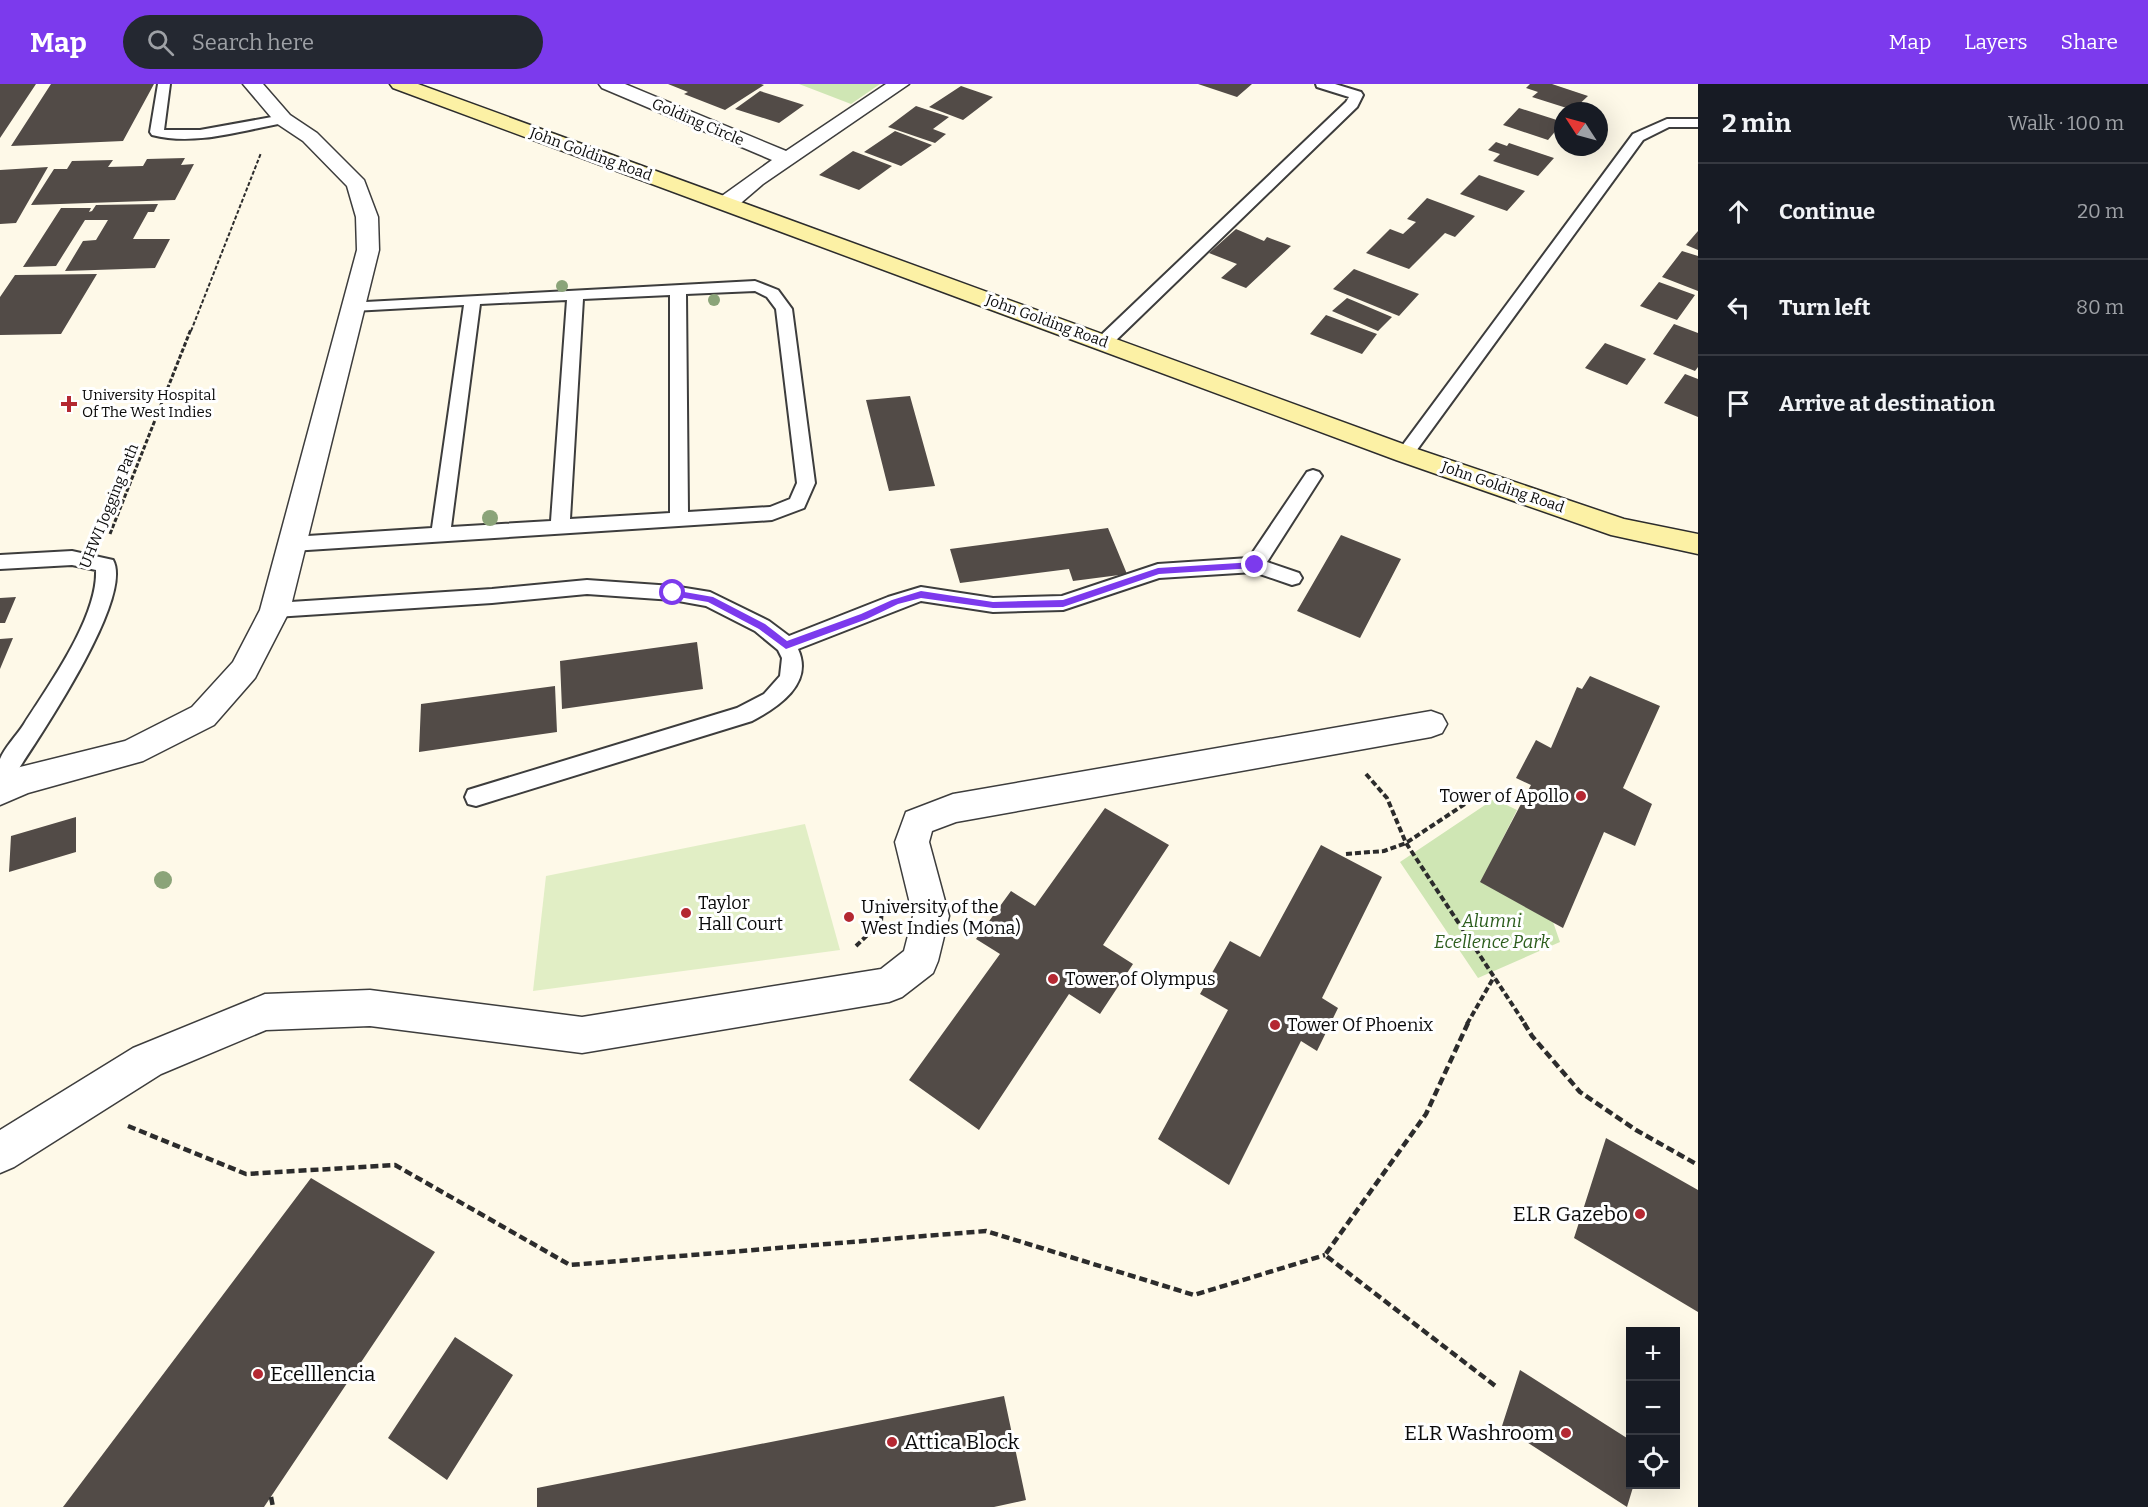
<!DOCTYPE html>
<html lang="en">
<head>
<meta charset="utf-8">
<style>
  :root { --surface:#171b24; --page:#242831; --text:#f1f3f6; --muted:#9ea1a6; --line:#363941; --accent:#7c3aed }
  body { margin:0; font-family:Bitter,serif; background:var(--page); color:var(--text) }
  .controls { position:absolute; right:18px; bottom:18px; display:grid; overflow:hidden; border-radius:0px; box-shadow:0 6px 24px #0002 }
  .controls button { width:54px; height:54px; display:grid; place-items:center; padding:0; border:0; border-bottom:2px solid var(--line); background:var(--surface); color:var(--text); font:30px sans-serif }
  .compass { position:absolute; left:1554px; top:18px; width:54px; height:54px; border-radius:50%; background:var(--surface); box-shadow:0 6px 24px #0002; rotate:306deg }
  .stop { position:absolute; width:18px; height:18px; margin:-14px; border:4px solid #7c3aed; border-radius:50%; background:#fff }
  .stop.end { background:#7c3aed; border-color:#fff; box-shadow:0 2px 6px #0008 }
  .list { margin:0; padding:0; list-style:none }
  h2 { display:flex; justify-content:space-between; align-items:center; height:78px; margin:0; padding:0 24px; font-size:26px }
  h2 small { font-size:20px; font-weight:400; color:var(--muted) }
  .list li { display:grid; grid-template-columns:39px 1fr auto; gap:18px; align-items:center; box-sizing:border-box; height:96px; padding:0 24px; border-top:2px solid var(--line) }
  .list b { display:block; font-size:22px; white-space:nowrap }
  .list em { font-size:20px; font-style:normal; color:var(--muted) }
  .icon { flex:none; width:33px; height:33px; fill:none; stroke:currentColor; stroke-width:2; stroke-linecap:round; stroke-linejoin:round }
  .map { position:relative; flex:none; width:1698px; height:1423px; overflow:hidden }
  header { display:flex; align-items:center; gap:36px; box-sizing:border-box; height:84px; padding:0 30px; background:var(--accent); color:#fff }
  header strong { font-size:28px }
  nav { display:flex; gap:33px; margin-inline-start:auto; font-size:21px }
  .search { width:420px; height:54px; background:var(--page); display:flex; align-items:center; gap:15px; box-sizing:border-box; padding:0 21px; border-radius:33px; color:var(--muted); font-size:22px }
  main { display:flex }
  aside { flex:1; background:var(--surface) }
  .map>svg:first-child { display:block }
  .green { fill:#cfe6b4 }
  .pitch { fill:#e1eec5 }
  .building { fill:#524b47 }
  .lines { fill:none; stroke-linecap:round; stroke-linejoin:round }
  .lane-casing { stroke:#3d3d3d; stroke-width:4 }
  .street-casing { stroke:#3d3d3d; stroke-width:3 }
  .secondary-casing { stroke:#2c2c2c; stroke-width:3 }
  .path-far3 { stroke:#2c2c2c; stroke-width:2; stroke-dasharray:4 2; stroke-linecap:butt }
  .path-far2 { stroke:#2c2c2c; stroke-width:3; stroke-dasharray:4.5 2; stroke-linecap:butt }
  .path-far1 { stroke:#2c2c2c; stroke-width:4; stroke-dasharray:6 3; stroke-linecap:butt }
  .path { stroke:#2c2c2c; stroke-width:4.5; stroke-dasharray:8 4; stroke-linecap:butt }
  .lane { fill:#fff; fill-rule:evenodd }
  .street { fill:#fff; fill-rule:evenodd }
  .secondary { fill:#fcf1a5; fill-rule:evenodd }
  .tree { fill:#8ba479 }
  .route { fill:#7c3aed }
  .poi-dot { fill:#b42832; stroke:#fff; stroke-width:2 }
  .labels { text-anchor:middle; stroke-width:6; stroke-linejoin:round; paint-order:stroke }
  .far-street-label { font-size:15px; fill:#0a0a0a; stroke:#fff }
  .far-poi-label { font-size:15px; fill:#0a0a0a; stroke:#fff; text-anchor:start }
  .poi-label { font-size:18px; fill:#0a0a0a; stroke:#fff; text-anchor:start }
  .park-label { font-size:18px; font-style:italic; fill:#2d5e1e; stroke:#fff }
  .near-poi-label { font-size:21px; fill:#0a0a0a; stroke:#fff; text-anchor:end }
</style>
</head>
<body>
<header>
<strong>Map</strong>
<div class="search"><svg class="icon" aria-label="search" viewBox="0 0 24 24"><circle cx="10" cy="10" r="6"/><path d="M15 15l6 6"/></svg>Search here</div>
<nav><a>Map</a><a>Layers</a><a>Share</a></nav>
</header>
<main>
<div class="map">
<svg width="1698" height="1423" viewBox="0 0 1698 1423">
  <rect width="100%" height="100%" fill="#fef9e8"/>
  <path class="green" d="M799 0H880L851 20Z
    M1494 715 1517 726 1481 798 1553 838 1560 858 1478 894 1400 778Z"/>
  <path class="pitch" d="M805 740 840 866 533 907 546 792Z"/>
  <path class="building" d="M0 0H36L0 54Z
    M51 0H154L123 57 11 62Z
    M668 0H761L764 1 725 26 684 10 688 8Z
    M1198 0H1252L1237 13Z
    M1530 0H1552L1588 12 1573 26 1532 13 1538 8 1526 4Z
    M961 2 993 13 963 36 929 23Z
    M760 7 804 21 779 39 735 25Z
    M916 22 949 33 933 45 946 50 935 59 888 43Z
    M1519 24 1563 38 1548 56 1503 41Z
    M895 47 932 61 901 82 864 68Z
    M1496 58 1507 62 1509 59 1554 74 1538 92 1493 77 1500 70 1488 66Z
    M853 67 892 82 859 106 819 91Z
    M185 74 181 81 194 80 175 116 31 121 54 85H67L72 77 113 76 108 83 143 82 147 75Z
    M48 83 16 139 0 140V86Z
    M1479 91 1525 107 1507 127 1460 110Z
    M1427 114 1475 132 1455 153 1445 149 1409 185 1366 169 1390 145 1403 150 1416 138 1407 135Z
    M158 120 154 128H148L133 155H170L155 184 65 187 83 157 96 156 108 136H85L56 182 23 183 61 124H91L89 128 92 127 96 121Z
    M1236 145 1264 157 1267 153 1291 162 1246 204 1221 194 1237 180 1209 169Z
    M1698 147V166L1686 161Z
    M1682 167 1698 172V207L1662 193Z
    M1354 185 1419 210 1399 232 1333 205Z
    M97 190 61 250 0 251V213L15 191Z
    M1659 198 1695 211 1677 236 1640 222Z
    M1347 214 1392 233 1378 247 1332 227Z
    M1326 231 1377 250 1362 270 1310 250Z
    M1674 240 1698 249V283L1695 287 1653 270Z
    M1605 259 1646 275 1627 301 1585 284Z
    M1685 290 1698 295V333L1664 319Z
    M910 312 935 402 889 407 866 316Z
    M1108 444 1127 490 1073 497 1069 485 960 499 950 465Z
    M1341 451 1401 475 1360 554 1297 527Z
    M16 513 5 539H0V514Z
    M13 554 0 585V555Z
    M697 558 703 605 562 625 560 577Z
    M1590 592 1660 622 1623 704 1652 720 1635 762 1604 748 1563 844 1480 798 1531 701 1516 694 1536 656 1551 664 1577 603 1582 605Z
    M555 602 557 648 419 668 421 620Z
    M1105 724 1169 761 1103 861 1133 880 1100 930 1069 910 979 1046 909 996 1000 870 976 855 1011 807 1035 822Z
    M76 733V768L9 788 11 752Z
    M1321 761 1382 793 1322 914 1338 924 1317 967 1301 957 1229 1101 1158 1055 1228 926 1200 910 1230 857 1260 873Z
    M1606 1054 1698 1106V1228L1574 1154Z
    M311 1094 435 1168 264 1423H63Z
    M455 1253 513 1291 447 1396 388 1354Z
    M1520 1286 1630 1356V1400H1634L1627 1423 1502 1342Z
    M1004 1312 1026 1416 994 1423H537V1404Z"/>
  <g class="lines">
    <g class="lane-casing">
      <path id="lane" d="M158 0H170L164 46H200L283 31 290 35 283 39C240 47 195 62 152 51L150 48Z
        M1316 0H1335L1361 8 1363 11 1357 23 1110 262H1098L1096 258 1098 254 1346 18 1349 13 1317 3Z
        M1667 35H1698V43H1669L1643 56 1411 374H1399L1396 370 1399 366 1633 50Z
        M755 197 778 206 792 225 815 399 804 424 772 436 292 467 285 465 282 460 285 455 292 453 432 444 464 221 353 227 345 222 347 219ZM755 207 767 213 776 225 797 399 790 415 770 423 688 428 686 210ZM670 211V429L570 435 583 215ZM567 216 551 437 451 443 480 220Z
        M1313 386 1319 388 1322 392 1267 478 1299 489 1302 494 1299 499 1292 501 1254 488 1159 494 1063 526 993 528 921 517 798 565C814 600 778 623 752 637L476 722 468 720 465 713 468 706 737 624 764 610 780 592 782 574 778 566 755 547 706 522 673 516 587 510 492 519 275 533 268 531 265 526 268 521 275 519 492 505 587 496 673 502 710 508 769 537 789 552 888 513 921 503 993 514 1062 512 1158 480 1249 474 1307 388Z
        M72 467 113 476C135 515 32 664 8 701L0 703C0 695 0 683 0 675 5 663 17 651 24 640 49 601 98 533 96 486L72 481 0 485V471Z"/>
    </g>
    <g class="street-casing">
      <path id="street" d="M243 0H263L290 31 317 49 364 96 378 133 379 166 290 526 255 594 214 641 143 677 28 709 0 721V692L20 683 125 657 192 623 233 578 260 526 357 166 356 133 347 102 303 57 276 39Z
        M599 0H625L786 67 886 0H909L763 100 735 124 727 125 719 124 716 119 719 114 772 76 602 4Z
        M1431 627 1442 631 1447 640 1442 649 1431 653 956 738 932 747 929 758 949 832 938 877 933 889 902 913 889 918 582 969 370 942 266 946 161 990 14 1083 0 1089V1046L133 964 265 910 370 906 582 933 881 885 904 867 913 832 895 758 906 728 953 710Z"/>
    </g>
    <g class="secondary-casing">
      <path id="secondary" d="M390 0H418L1414 364 1624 435 1698 450V470L1611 451 1396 376 393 4Z"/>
    </g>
    <path class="path-far3" d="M191 247 261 69"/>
    <path class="path-far2" d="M110 450 191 245"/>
    <path class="path-far1" d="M1366 690 1387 714 1406 759 1525 940
      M1346 770 1384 767 1406 759 1474 714
      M856 862 881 838 882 823
      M1467 940 1494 893"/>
    <path class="path" d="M1468 939 1426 1030 1325 1171 1498 1304
      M1524 939 1532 952 1580 1008 1636 1046 1698 1081
      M128 1042 246 1090 395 1081 570 1181 986 1147 1194 1211 1325 1171
      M271 1413 273 1423"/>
    <use href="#lane" class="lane"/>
    <use href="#street" class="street"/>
    <use href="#secondary" class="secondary"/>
  </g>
  <g class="tree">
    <circle cx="562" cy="202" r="6"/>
    <circle cx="714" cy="216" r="6"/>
    <circle cx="490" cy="434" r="8"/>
    <circle cx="163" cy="796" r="9"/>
  </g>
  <path class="route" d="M1255 478 1259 481 1255 484 1159 490 1063 523 993 524 921 514 898 520 867 535 786 565 759 545 708 518 673 512 669 509 673 506 713 513 765 540 787 557 861 530 892 516 921 507 993 518 1063 516 1158 484Z"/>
  <g class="poi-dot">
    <path d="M66 311h6v6h6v6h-6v6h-6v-6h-6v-6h6z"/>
    <circle cx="1581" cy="712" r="6"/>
    <circle cx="686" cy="829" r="6"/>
    <circle cx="849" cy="833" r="6"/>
    <circle cx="1053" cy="895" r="6"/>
    <circle cx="1275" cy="941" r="6"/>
    <circle cx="1640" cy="1130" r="6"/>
    <circle cx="258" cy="1290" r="6"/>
    <circle cx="1566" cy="1349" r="6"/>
    <circle cx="892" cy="1358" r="6"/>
  </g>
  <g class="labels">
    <g class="far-street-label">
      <text transform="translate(698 38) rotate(23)" y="5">Golding Circle</text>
      <text transform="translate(591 70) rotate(20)" y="5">John Golding Road</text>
      <text transform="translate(1047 237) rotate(20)" y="5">John Golding Road</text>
      <text transform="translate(1503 403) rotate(19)" y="5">John Golding Road</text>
      <text transform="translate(109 422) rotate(-68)" y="5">UHWI Jogging Path</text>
    </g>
    <g class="far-poi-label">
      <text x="82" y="316">University Hospital<tspan x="82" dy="17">Of The West Indies</tspan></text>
    </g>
    <g class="poi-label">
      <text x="1569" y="718" text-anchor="end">Tower of Apollo</text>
      <text x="698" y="825">Taylor<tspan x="698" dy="21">Hall Court</tspan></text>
      <text x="861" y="829">University of the<tspan x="861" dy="21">West Indies (Mona)</tspan></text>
      <text x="1065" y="901">Tower of Olympus</text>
      <text x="1287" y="947">Tower Of Phoenix</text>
    </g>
    <g class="park-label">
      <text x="1492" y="843">Alumni<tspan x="1492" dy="21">Ecellence Park</tspan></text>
    </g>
    <g class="near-poi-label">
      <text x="1628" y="1137">ELR Gazebo</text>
      <text x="270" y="1297" text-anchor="start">Ecelllencia</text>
      <text x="1554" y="1356">ELR Washroom</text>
      <text x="904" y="1365" text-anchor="start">Attica Block</text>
    </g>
  </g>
</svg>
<div class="controls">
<button>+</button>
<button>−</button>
<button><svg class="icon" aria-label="locate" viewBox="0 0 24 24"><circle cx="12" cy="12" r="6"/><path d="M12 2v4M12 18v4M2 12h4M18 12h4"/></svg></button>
</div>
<svg class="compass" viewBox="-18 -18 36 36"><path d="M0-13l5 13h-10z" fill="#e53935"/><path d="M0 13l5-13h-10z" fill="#9ea1a6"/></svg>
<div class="stop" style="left:673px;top:509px"></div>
<div class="stop end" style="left:1255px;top:481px"></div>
</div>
<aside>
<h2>2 min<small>Walk · 100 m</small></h2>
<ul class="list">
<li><svg class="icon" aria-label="ahead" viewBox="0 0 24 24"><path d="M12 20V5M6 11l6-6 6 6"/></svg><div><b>Continue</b></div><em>20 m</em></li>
<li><svg class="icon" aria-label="left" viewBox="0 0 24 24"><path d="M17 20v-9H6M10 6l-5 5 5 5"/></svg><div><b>Turn left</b></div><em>80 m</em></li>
<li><svg class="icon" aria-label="arrive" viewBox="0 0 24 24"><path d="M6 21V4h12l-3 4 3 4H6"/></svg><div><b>Arrive at destination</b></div></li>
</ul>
</aside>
</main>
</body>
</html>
